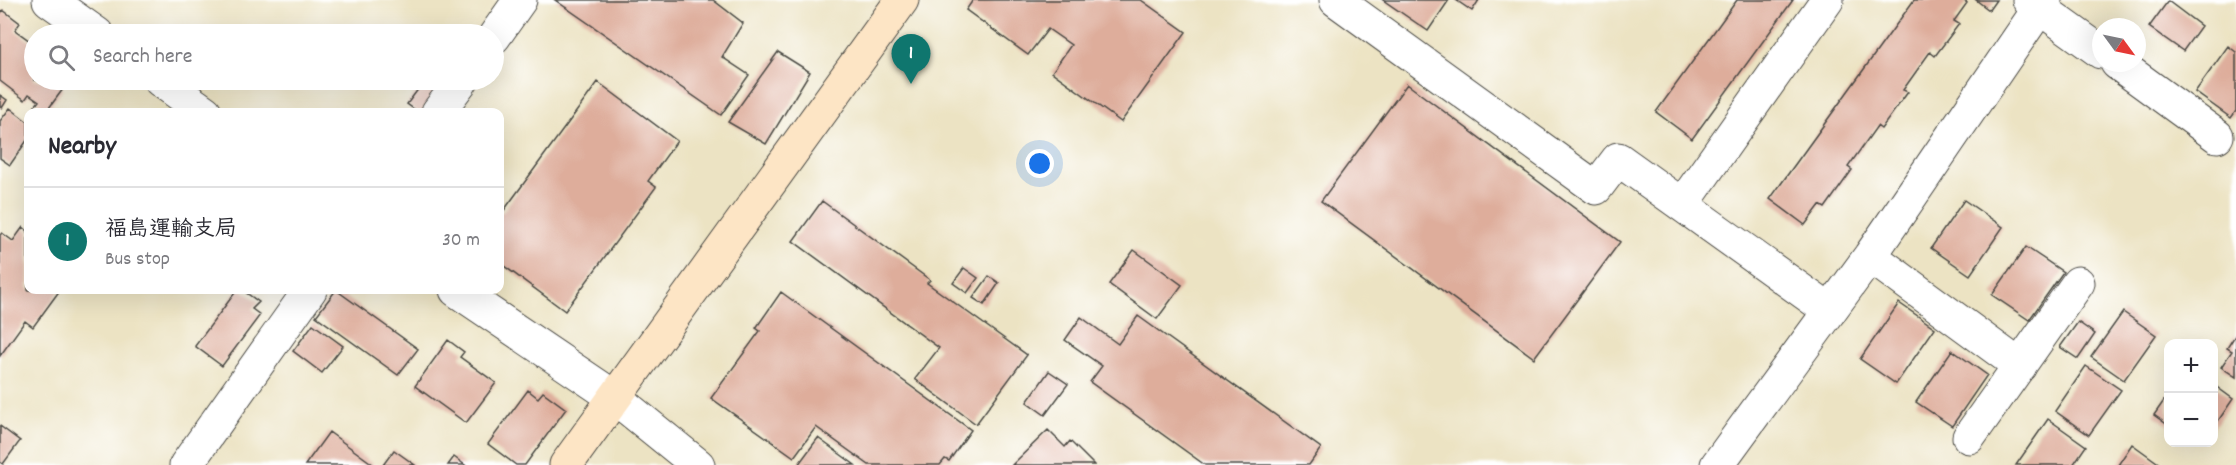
<!DOCTYPE html>
<html lang="en">
<head>
<meta charset="utf-8">
<style>
  :root { --surface:#fff; --page:#f2f2f3; --text:#2b2b33; --muted:#7c7c81; --line:#e1e1e2; --accent:#0f766e }
  body { margin:0; font-family:Dekko,"Klee One",sans-serif; background:var(--page); color:var(--text) }
  .controls { position:absolute; right:18px; bottom:18px; display:grid; overflow:hidden; border-radius:12px; box-shadow:0 6px 24px #0002 }
  .controls button { width:54px; height:54px; display:grid; place-items:center; padding:0; border:0; border-bottom:2px solid var(--line); background:var(--surface); color:var(--text); font:30px sans-serif }
  .compass { position:absolute; left:2092px; top:18px; width:54px; height:54px; border-radius:50%; background:var(--surface); box-shadow:0 6px 24px #0002; rotate:123deg }
  .you { position:absolute; left:1040px; top:164px; width:21px; height:21px; margin:-15px; border:4px solid #fff; border-radius:50%; background:#1a73e8; box-shadow:0 0 0 9px #1a73e833 }
  .badge { display:grid; place-items:center; width:39px; height:39px; border-radius:50%; background:var(--accent); color:#fff; font-size:20px; font-weight:700 }
  .pin { position:absolute; translate:-50% -50px; filter:drop-shadow(0 2px 3px #0008) }
  .pin::after { content:''; position:absolute; top:32px; width:21px; height:18px; background:inherit; clip-path:polygon(0 0,100% 0,50% 100%) }
  .list { margin:0; padding:0; list-style:none }
  h2 { display:flex; justify-content:space-between; align-items:center; height:78px; margin:0; padding:0 24px; font-size:26px }
  h2 small { font-size:20px; font-weight:400; color:var(--muted) }
  .list li { display:grid; grid-template-columns:39px 1fr auto; gap:18px; align-items:center; box-sizing:border-box; height:108px; padding:0 24px; border-top:2px solid var(--line) }
  .list b { display:block; font-size:22px; white-space:nowrap }
  .list p { margin:0; font-size:20px; white-space:nowrap; color:var(--muted) }
  .list em { font-size:20px; font-style:normal; color:var(--muted) }
  .icon { flex:none; width:33px; height:33px; fill:none; stroke:currentColor; stroke-width:2; stroke-linecap:round; stroke-linejoin:round }
  .map { position:relative; flex:none; width:2236px; height:465px; overflow:hidden }
  .search { position:absolute; background:var(--surface); box-shadow:0 6px 24px #0002; left:24px; top:24px; width:480px; height:66px; display:flex; align-items:center; gap:15px; box-sizing:border-box; padding:0 21px; border-radius:33px; color:var(--muted); font-size:22px }
  .panel { position:absolute; background:var(--surface); box-shadow:0 6px 24px #0002; left:24px; top:108px; width:480px; height:186px; border-radius:12px }
  .map>svg:first-child { display:block }
  .building { fill:#dead9b }
  .lines { fill:none; stroke-linecap:round; stroke-linejoin:round }
  .street-casing { stroke:#484742; stroke-width:35 }
  .secondary-casing { stroke:#484742; stroke-width:35 }
  .street { stroke:#fff; stroke-width:33 }
  .secondary { stroke:#fde5c5; stroke-width:33 }
</style>
</head>
<body>
<div class="map">
<svg width="2236" height="465" viewBox="0 0 2236 465">
  <rect width="100%" height="100%" fill="#fff"/>
  <filter id="ink" filterUnits="userSpaceOnUse"><feTurbulence type="fractalNoise" baseFrequency=".0167" numOctaves="2"/><feDisplacementMap in="SourceGraphic" scale="12" xChannelSelector="R" yChannelSelector="G"/><feConvolveMatrix kernelMatrix="1 2 1 2 8 2 1 2 1" color-interpolation-filters="sRGB"/></filter>
  <filter id="wash" filterUnits="userSpaceOnUse"><feTurbulence type="fractalNoise" baseFrequency=".008" numOctaves="4" result="noise"/><feDisplacementMap in="SourceGraphic" scale="24" xChannelSelector="R" yChannelSelector="G"/><feGaussianBlur stdDeviation="1.35" result="paint"/><feColorMatrix in="noise" values="0 0 0 0 0 0 0 0 0 0 0 0 0 0 0 0 0 1.4 0 .05"/><feComposite in="paint" operator="in"/></filter>
  <g filter="url(#wash)">
    <rect width="100%" height="100%" fill="#ece3c3"/>
    <g id="blocks">
      <path class="building" d="M555 0H713L743 23 722 57 749 75 721 115Z
        M973 0H1141L1186 32 1121 122 1052 72 1071 45 1048 29 1028 55 966 10Z
        M1383 0H1449L1428 31Z
        M1456 0H1479L1472 11Z
        M1737 0H1793L1692 139 1656 112Z
        M1914 0H1963L1967 3 1954 21 1959 24 1935 56 1930 52 1903 90 1908 92 1881 129 1877 126 1848 167 1852 170 1825 208 1820 205 1805 225 1770 199Z
        M1976 0H1996L1989 10Z
        M2168 1 2201 26 2183 51 2149 27Z
        M3 10 20 23 15 30 34 44V80H53L63 89 46 112 35 106 39 101 29 94 25 100 0 81V14Z
        M2228 46 2236 52V111L2231 118 2195 92Z
        M778 52 810 72 766 144 728 122Z
        M425 80H438L443 84 422 112H418L407 104Z
        M598 82 677 141 648 181 656 187 565 311 500 263V211L502 213Z
        M1407 84 1620 242 1534 358 1321 201Z
        M0 95 7 100 2 108 0 107Z
        M10 108 28 122V139L10 165 0 158V121Z
        M1964 200 2003 227 1970 275 1931 248Z
        M822 201 930 280 927 283 1027 355 976 424 915 379 939 348 793 241Z
        M23 227 28 231V290H60L33 327 25 321 0 356V235L2 233 13 241Z
        M2026 247 2063 272 2029 320 1992 295Z
        M1134 250 1182 285 1157 319 1109 284Z
        M964 268 978 278 967 293 953 283Z
        M989 276 999 283 984 305 973 298Z
        M237 290H242L259 302 252 309 260 315 222 366 195 346Z
        M336 290 418 349 398 375 316 316Z
        M781 292 971 430 949 461 945 459 940 465H869L816 427 794 457 711 398 760 331 756 328Z
        M1899 303 1935 328 1896 384 1860 359Z
        M2123 312 2156 335 2124 380 2091 357Z
        M1138 316 1321 448 1309 465H1205L1090 382 1102 366 1065 340 1081 317 1118 344Z
        M2078 322 2095 334 2078 359 2060 347Z
        M313 324 343 346 322 373 293 351Z
        M2236 334V377L2221 367 2232 351 2227 348Z
        M448 340 464 352 460 357 496 383 466 423 415 386Z
        M1952 350 1987 375 1952 426 1916 402Z
        M2086 366 2121 390 2089 435 2055 411Z
        M1049 371 1068 384 1045 415 1027 402Z
        M2214 385 2233 399 2214 427Z
        M528 390 538 398 543 392 566 409 525 465H516L488 444Z
        M2168 395V425L2154 415Z
        M2048 419 2086 446 2073 465H2016Z
        M0 426 20 441 3 464 0 462Z
        M1048 430 1065 447 1070 441 1094 465H1012Z
        M329 432 374 465H305Z
        M818 438 855 465H798Z
        M2132 444 2161 465H2118Z
        M394 450 415 465H383Z
        M454 457 465 465H448Z"/>
    </g>
  </g>
  <g filter="url(#ink)">
    <use href="#blocks" fill-opacity="0" stroke="#484742" stroke-width="1.5"/>
    <g class="lines">
      <g class="street-casing">
        <path id="street" d="M49 0 97 34
          M1336 0 1596 188 1618 159 1830 311
          M2029 0 2101 52
          M494 37 520 0
          M2117 63 2217 136
          M160 80 205 112
          M438 112 462 80
          M1682 205 1827 0
          M1870 256 2020 366
          M456 290 614 397 698 465
          M1969 437 2078 283
          M186 465 310 290
          M1717 465 1870 256 2045 0"/>
      </g>
      <g class="secondary-casing">
        <path id="secondary" d="M566 465 902 0"/>
      </g>
      <use href="#street" class="street"/>
      <use href="#secondary" class="secondary"/>
    </g>
  </g>
</svg>
<div class="controls">
<button>+</button>
<button>−</button>
</div>
<svg class="compass" viewBox="-18 -18 36 36"><path d="M0-13l5 13h-10z" fill="#e53935"/><path d="M0 13l5-13h-10z" fill="#7c7c81"/></svg>
<div class="you"></div>
<div class="pin badge" style="left:911px;top:84px">1</div>
<div class="search"><svg class="icon" aria-label="search" viewBox="0 0 24 24"><circle cx="10" cy="10" r="6"/><path d="M15 15l6 6"/></svg>Search here</div>
<section class="panel">
<h2>Nearby<small></small></h2>
<ul class="list">
<li><span class="badge">1</span><div><b>福島運輸支局</b><p>Bus stop</p></div><em>30 m</em></li>
</ul>
</section>
</div>
</body>
</html>
